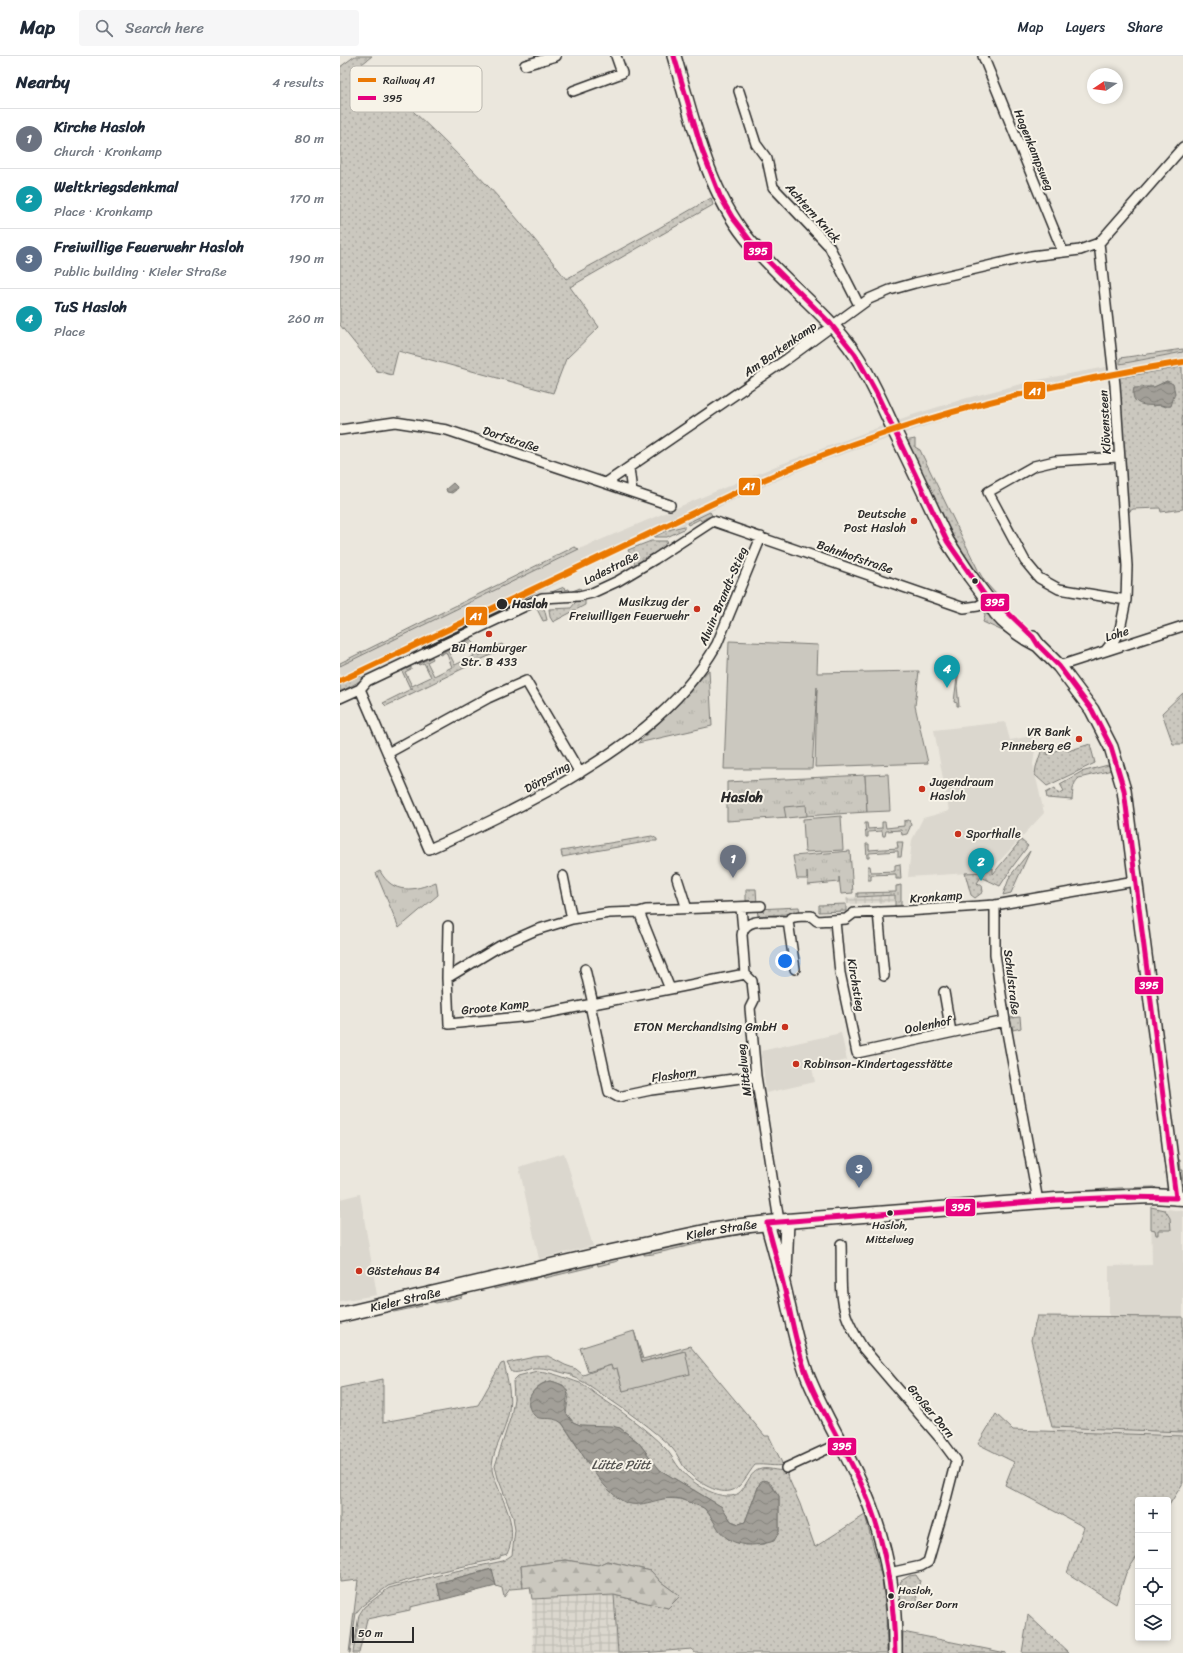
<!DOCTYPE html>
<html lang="en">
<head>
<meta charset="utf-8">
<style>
  :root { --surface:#fff; --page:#f6f6f7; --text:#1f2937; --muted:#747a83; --line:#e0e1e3; --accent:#c8321e }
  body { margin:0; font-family:Sriracha,sans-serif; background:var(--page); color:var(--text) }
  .controls { position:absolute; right:12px; bottom:12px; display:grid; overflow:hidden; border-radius:4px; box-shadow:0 2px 6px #0003 }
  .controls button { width:36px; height:36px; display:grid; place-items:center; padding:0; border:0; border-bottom:1px solid var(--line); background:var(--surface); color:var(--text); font:20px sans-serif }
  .compass { position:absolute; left:747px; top:12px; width:36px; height:36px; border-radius:50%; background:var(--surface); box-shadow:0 2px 6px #0003; rotate:257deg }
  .scale { position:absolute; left:12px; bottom:10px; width:62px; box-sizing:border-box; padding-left:4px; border:2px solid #2b2b2b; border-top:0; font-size:11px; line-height:14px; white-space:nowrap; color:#2b2b2b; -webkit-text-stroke:3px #f7f3e8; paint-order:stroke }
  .you { position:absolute; left:445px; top:905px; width:14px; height:14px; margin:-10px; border:3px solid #fff; border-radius:50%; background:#1a73e8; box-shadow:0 0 0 6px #1a73e833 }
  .badge { display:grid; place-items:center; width:26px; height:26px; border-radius:50%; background:var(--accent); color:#fff; font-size:13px; font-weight:700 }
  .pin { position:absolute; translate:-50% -33px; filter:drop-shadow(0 1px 2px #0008) }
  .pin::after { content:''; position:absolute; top:21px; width:14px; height:12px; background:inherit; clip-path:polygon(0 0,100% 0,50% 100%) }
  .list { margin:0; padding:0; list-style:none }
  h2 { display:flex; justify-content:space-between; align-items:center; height:52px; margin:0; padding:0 16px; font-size:17px }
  h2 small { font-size:13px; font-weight:400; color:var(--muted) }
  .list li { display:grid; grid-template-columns:26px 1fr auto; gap:12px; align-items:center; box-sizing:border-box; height:60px; padding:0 16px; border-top:1px solid var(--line) }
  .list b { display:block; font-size:15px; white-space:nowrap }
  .list p { margin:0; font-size:13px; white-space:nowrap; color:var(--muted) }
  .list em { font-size:13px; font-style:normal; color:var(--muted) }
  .icon { flex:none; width:22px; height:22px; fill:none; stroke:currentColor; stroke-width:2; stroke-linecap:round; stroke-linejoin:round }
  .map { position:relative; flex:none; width:843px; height:1597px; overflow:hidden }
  header { display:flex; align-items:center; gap:24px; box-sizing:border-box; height:56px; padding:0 20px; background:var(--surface); border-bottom:1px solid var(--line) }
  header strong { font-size:19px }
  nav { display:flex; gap:22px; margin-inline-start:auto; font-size:14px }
  .search { width:280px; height:36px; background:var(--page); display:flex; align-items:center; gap:10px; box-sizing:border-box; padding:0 14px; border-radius:4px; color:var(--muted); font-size:15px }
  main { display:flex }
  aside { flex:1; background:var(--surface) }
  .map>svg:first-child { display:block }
  .built { fill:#dbd7ce }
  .industrial { fill:url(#industrial-grid) }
  .grass { fill:url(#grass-dots); stroke:#7b7a75; fill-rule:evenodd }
  .forest { fill:url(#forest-firs); stroke:#7b7a75 }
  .park { fill:url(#park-tufts); stroke:#7b7a75 }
  .pitch { fill:#cbc8bf; stroke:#7b7a75 }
  .water { fill:url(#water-waves); stroke:#72716c }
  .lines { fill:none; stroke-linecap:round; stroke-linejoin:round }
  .street-casing { stroke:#2b2b2b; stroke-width:12 }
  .secondary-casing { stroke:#2b2b2b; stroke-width:16 }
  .primary-casing { stroke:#2b2b2b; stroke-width:17 }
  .street { stroke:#f7f3e8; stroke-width:9 }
  .secondary { stroke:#f7f3e8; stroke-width:13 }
  .primary { stroke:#f7f3e8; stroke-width:14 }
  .rail { stroke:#2b2b2b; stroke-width:2.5 }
  .bus-1-casing { stroke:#f7f3e8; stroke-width:8 }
  .bus-1 { stroke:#e5007d; stroke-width:5 }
  .rail-1-casing { stroke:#f7f3e8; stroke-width:9 }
  .rail-1 { stroke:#ea7804; stroke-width:6 }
  .poi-dot { fill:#c8321e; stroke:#f7f3e8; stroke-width:1.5 }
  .bus-dot { fill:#2b2b2b; stroke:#f7f3e8; stroke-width:1.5 }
  .labels { text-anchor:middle; stroke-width:4; stroke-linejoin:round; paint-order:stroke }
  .bus-label { font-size:11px; fill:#2b2b2b; stroke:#f7f3e8 }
  .street-label { font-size:12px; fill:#2b2b2b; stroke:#f7f3e8 }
  .poi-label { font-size:12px; fill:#2b2b2b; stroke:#f7f3e8; text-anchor:end }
  .stop-label { font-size:12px; font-weight:bold; fill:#2b2b2b; stroke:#f7f3e8; text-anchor:start }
  .water-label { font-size:13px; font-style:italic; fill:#555451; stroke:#f7f3e8 }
  .quarter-label { font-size:14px; font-weight:bold; fill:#2b2b2b; stroke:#f7f3e8 }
  .key { fill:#f7f3e8; stroke:#bab7af; stroke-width:1 }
  .key-label { font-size:11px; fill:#2b2b2b }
  .line-badge { stroke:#f7f3e8; stroke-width:1.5 }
  .badge-label { font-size:11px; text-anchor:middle; font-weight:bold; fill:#fff }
</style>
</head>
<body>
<header>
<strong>Map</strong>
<div class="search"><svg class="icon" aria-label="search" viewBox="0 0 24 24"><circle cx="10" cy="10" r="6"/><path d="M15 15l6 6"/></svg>Search here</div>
<nav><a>Map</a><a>Layers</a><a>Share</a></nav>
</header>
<main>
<aside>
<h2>Nearby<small>4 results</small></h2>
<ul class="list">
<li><span class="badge" style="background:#6b7280">1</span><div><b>Kirche Hasloh</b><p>Church · Kronkamp</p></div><em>80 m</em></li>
<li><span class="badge" style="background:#0f9aa8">2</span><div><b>Weltkriegsdenkmal</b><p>Place · Kronkamp</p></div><em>170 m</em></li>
<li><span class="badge" style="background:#5c6f8a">3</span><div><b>Freiwillige Feuerwehr Hasloh</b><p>Public building · Kieler Straße</p></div><em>190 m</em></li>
<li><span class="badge" style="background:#0f9aa8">4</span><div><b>TuS Hasloh</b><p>Place</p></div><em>260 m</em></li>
</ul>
</aside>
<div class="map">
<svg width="843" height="1597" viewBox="0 0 843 1597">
  <defs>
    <pattern id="industrial-grid" width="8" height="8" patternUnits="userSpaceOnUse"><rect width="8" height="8" fill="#dbd7ce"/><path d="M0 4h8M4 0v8" fill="none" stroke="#bcb9b1"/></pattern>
    <pattern id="grass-dots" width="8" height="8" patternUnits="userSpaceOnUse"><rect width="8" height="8" fill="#cbc8bf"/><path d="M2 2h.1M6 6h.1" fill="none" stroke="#aeaca4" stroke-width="1.8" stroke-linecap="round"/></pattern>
    <pattern id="forest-firs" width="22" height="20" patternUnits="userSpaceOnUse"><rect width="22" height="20" fill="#cbc8bf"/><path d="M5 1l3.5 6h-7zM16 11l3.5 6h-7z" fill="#aeaca4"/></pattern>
    <pattern id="park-tufts" width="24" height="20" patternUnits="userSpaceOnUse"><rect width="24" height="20" fill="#cbc8bf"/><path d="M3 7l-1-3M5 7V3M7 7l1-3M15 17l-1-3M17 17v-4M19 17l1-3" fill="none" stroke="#aeaca4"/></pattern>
    <pattern id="water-waves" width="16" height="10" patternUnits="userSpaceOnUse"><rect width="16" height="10" fill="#a29f98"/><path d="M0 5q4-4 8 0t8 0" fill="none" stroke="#84827c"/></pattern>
  </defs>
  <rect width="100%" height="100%" fill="#ebe7dd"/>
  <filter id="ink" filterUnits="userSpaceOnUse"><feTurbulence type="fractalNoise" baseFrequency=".025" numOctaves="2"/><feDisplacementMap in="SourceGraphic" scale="8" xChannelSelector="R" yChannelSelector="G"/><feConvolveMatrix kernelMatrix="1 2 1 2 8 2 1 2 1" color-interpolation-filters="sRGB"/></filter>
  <g filter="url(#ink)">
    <path class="built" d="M843 296V311L695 337 603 364 474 408 387 447 344 469 329 473 302 485 231 520 191 542 0 635V610L17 601 239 493 436 410 566 361 627 342 693 325Z
      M665 666 670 684 697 679 693 708 704 757 653 812 644 816 568 821 572 784 583 762 609 755 594 674Z
      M501 977 507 1004 472 1012 475 1026 426 1037 421 995Z
      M224 1097 253 1190 199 1203 179 1111Z
      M20 1138 37 1239 0 1245V1143Z
      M811 1151 843 1155V1380L713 1375 691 1284 769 1260V1210L812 1209Z"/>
    <path class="industrial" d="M555 839V846L507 848 506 842Z
      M274 1539 278 1597H193L192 1543Z"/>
    <path class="grass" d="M15 0H32L22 8C65 47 108 87 148 130 176 160 201 191 226 223L319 172 371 142 373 149 230 231 259 271 226 303 213 337 58 295 52 319 37 315 0 269V11Z
      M842 311 843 453 821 456 820 452 793 453 787 457 778 322ZM827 325 826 351 821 349 812 350 800 331H814Z
      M575 383V391L580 394 638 514 645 526 667 550 666 551 642 528 602 466 604 464 599 452 595 451 565 385Z
      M370 456 373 461H368L361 465 360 463 348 469 347 467Z
      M344 470V473L327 481H314L328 474Z
      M311 485H328L325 488 323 493 297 512 288 494Z
      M234 491 239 493 0 610V607Z
      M224 531 225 534 229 533 230 536 240 532 242 537 207 538Z
      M238 543 245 544V549L213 566 210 561 209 553 231 552Z
      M201 547 204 552 207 564 203 565 196 551Z
      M644 557 652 561 669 578 643 566 645 560Z
      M131 583 139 600 151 592 162 588 165 592 46 650 43 647 73 632H70L62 615 71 611V613L65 616 72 630 91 621 84 607 79 609 78 608 92 601 93 603 87 606 94 620 112 611 106 596 100 599 99 598 113 591 114 592 108 595 115 609 134 600 128 586 121 589V588Z
      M618 613 619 614 617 630 619 650H617V647L614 646Z
      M20 620 22 624 0 636V629Z
      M843 637V688H833L822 657Z
      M750 688 755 707 707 730 695 719 696 711 701 696 706 694 708 699 712 696 727 691 728 695Z
      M768 709 771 712 772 714 739 722C732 728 733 735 732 744L707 742 706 737 715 732 718 738 724 735 720 728 741 716Z
      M569 764 571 769 567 778 562 779 561 774 546 775 545 780H543L542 775 528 776V781H526L525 767H527L528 773 542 772V766H545L546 772 564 770V765Z
      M312 780 317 783V785H311L222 801 221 795Z
      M681 784 688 790 673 810 660 830 641 821 637 827 639 829H642L643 836 635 842 631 839 625 817 644 816 653 812V818Z
      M557 786H563L561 801H558V795L529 797V802H527L526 788H529V794L558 792Z
      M690 795 671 837 663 839 670 820Z
      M560 808 561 823H556V818L531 819V824H528V810H530L531 816 555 815V809Z
      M561 829V852H555V839L517 841V837L556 836V830Z
      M406 833H416L417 848 416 845H406Z
      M506 848V855L479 856V849Z
      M459 851 460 857 418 860 417 853Z
      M680 961 681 972 673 974 670 962Z
      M840 1104 841 1114H843V1133L839 1128 836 1105Z
      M815 1131 817 1133 815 1134 762 1135 704 1140 702 1138 779 1132Z
      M811 1151 825 1154 830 1162 831 1174H818V1179H816L815 1174 811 1173Z
      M412 1175 415 1176 369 1184 371 1180Z
      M361 1183 362 1185 361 1187 313 1198 304 1199V1196Z
      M276 1202 278 1205 258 1210 257 1206Z
      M252 1207 253 1210 251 1211 205 1222 203 1221 204 1219Z
      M192 1221 196 1223 154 1233 153 1229Z
      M120 1238 122 1241 96 1247 93 1246 94 1243Z
      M82 1246V1250L54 1256 51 1255 52 1253Z
      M697 1260 843 1261V1376L712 1371 691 1284Z
      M294 1275 303 1303 350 1290 425 1380H429L443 1409C435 1411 425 1408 415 1409 408 1417 401 1433 390 1435 376 1438 356 1425 347 1415 341 1408 338 1398 332 1392 311 1372 287 1355 263 1339 253 1332 244 1325 232 1321V1319C218 1316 207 1311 194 1312 186 1313 179 1318 172 1316L167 1307 194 1301 208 1300 225 1309 236 1313 243 1319 271 1309 277 1312 283 1335 345 1295 302 1306Z
      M164 1307C169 1330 173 1345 166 1367 162 1382 151 1398 152 1414 153 1420 156 1426 158 1431 167 1454 178 1474 167 1498L160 1500V1502L89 1518 48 1530 22 1550 16 1557 10 1597H9L18 1524 0 1526V1332L43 1323V1366L138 1349 161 1308Z
      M197 1315C212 1316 225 1322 240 1327 246 1329 252 1336 257 1339 281 1355 305 1372 325 1392 331 1398 335 1407 341 1414 351 1426 372 1440 388 1440 406 1441 405 1420 418 1414 427 1410 437 1416 445 1414L460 1448 475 1491 525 1459 542 1523 546 1558 547 1597H355L352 1593 301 1597H278L274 1539 328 1552 340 1540 321 1526 311 1515 267 1505 258 1509 225 1504 181 1510 183 1532 170 1533 164 1541 162 1532 156 1530 152 1513 97 1527 101 1544 70 1551V1554L27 1563 19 1597H13L19 1559 24 1551 49 1532 111 1516 163 1505 172 1499 175 1474 173 1461 158 1422 155 1410 171 1360 174 1343 173 1325 178 1320ZM211 1325 223 1329 229 1339 226 1357 233 1366 240 1369 280 1372 298 1386 320 1414 382 1451 391 1465 399 1468 405 1466 420 1426 423 1424 430 1426 439 1440V1476L425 1488 405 1489 388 1483 364 1452 340 1443 322 1442 297 1448 286 1447 261 1425 248 1407 222 1367 216 1362H204L189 1351C187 1338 198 1327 211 1325Z
      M656 1358 673 1374 843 1380V1427L828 1451V1444H798V1499L786 1517 776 1548 727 1517 744 1471 665 1429 674 1406 638 1388Z
      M576 1519 580 1525 576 1539 578 1545 577 1549 561 1547 559 1532 561 1525 569 1520Z
      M688 1559 729 1597H682Z
      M563 1576 666 1597H562Z"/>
    <path class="forest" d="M843 293V296L780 308V302Z
      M225 1504 258 1509 267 1505 311 1515 321 1526 340 1540 328 1552 274 1539 192 1543 190 1531 183 1532 181 1510Z"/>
    <path class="park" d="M369 614 372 670 298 687 337 649Z
      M525 719 527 756 387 765V726Z
      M510 795 513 837 501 838 499 821V826L468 829 467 815V823H457L453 800Z
      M40 815C53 839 74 835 96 826L98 839 59 872 36 817Z"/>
    <path class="pitch" d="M389 585 478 589 477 617 579 615 575 650 588 707 475 711 477 631 472 713H384Z
      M548 718 550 755 527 756 525 719Z
      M466 749 467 760 446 762 444 751Z
      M501 760 503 794 465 796 463 763Z
      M294 1275 302 1306 345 1295 350 1318 283 1335 277 1312 272 1313 271 1309 248 1316 240 1292Z"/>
    <path class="water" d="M827 325 833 328 835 337 831 350C826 351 823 349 819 349 806 350 789 350 794 332L814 331Z
      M113 427 117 431 116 434 112 437 107 436 106 433Z
      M211 1325C236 1332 225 1338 226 1357L233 1366 240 1369 272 1370 280 1372 298 1386 320 1414 382 1451 391 1465 399 1468 405 1466 419 1429 423 1424 428 1425 439 1440V1476L434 1485C415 1491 392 1492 379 1474 374 1467 371 1459 365 1453 362 1450 348 1446 343 1444 322 1436 300 1457 281 1444 255 1427 240 1391 222 1367 210 1358 200 1367 193 1358 181 1344 196 1328 211 1325Z
      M152 1513 156 1530 101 1544 97 1527Z"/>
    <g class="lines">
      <g class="street-casing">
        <path id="street" d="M643 0 723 196
          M185 9 216 0
          M233 35 282 17 276 0
          M399 35 416 88 427 103 433 131 489 190 519 249
          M0 374 55 366 107 374 330 449
          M779 401 715 405 694 410 648 436 685 505 699 522 719 533 786 544
          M289 412 292 436
          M266 427 447 303 529 243 550 234 575 227 691 200 740 194 759 187
          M766 594 774 584 780 573 786 544 787 510 775 329 759 187 843 91
          M719 610 843 570
          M20 633 89 793C131 775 172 755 212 733 277 696 339 655 377 588L421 481
          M0 642 20 633 27 625 202 542 239 540 252 537 278 525 315 503 373 465 624 552 638 550 648 544
          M48 697 148 642 186 625 240 717
          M223 820 232 863
          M337 822 347 853
          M655 849V898L665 965 698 1145
          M401 852 403 874
          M299 856 330 933 191 960 109 968 107 922 160 890 196 874 232 863 269 857 299 856 306 854 421 850
          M538 856 544 920
          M448 865 455 913
          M495 865 500 917 517 997 665 965
          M245 913 253 948
          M107 922 108 870
          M330 933 405 918
          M604 936 611 976
          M250 949 269 1036 278 1041 311 1034 416 1020
          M439 1165 416 1020 410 952 414 944 412 925 405 918 402 879C404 860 432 866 446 865 450 864 451 861 454 861 459 860 465 860 471 860L477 865 506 863 514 857 567 855 655 849 795 825
          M501 1188C502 1212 499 1237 506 1259 510 1271 517 1282 523 1292L599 1381 616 1404 604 1451 588 1506 581 1510 549 1517
          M446 1412 500 1387"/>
      </g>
      <g class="secondary-casing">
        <path id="secondary" d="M334 0C352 60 366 131 406 181 439 223 485 254 515 298 531 322 543 350 555 376 573 412 590 449 607 485L630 520 648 544C657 564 680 580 698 589
          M693 582 698 589 719 610 752 654 771 691 784 734 836 1142
          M427 1167C433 1188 439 1210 444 1231 451 1260 456 1288 466 1316 480 1353 502 1388 519 1424 545 1479 556 1537 555 1597
          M445 1218 447 1165"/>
      </g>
      <g class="primary-casing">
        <g id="primary">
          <path id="s1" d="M0 1259 267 1197 365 1176 401 1170 447 1165 716 1144 813 1140 843 1142"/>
        </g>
      </g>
      <use href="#street" class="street"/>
      <use href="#secondary" class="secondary"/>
      <use href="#primary" class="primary"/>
      <path class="rail" d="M83 592 172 549 219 522"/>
      <g class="bus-1-casing">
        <path id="bus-1" d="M334 0 362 94 380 140 392 161 419 196 490 267 515 298 536 336 607 485 648 544 658 547 693 581 698 589 719 610 752 654 771 691 784 734 836 1142
          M555 1597C554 1537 545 1478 519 1423 502 1387 480 1354 466 1317 457 1293 453 1268 447 1243 441 1218 434 1192 427 1167L716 1144 784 1141 836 1142"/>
      </g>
      <use href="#bus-1" class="bus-1"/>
      <g class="rail-1-casing">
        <path id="rail-1" d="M0 625 399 435C539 369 691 330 843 306"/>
      </g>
      <use href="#rail-1" class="rail-1"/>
    </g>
  </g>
  <g class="poi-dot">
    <circle cx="574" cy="465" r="4"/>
    <circle cx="357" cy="553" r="4"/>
    <circle cx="149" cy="578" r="4"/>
    <circle cx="739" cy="683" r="4"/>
    <circle cx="582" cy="733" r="4"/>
    <circle cx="618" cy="778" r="4"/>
    <circle cx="445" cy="971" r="4"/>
    <circle cx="456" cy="1008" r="4"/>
    <circle cx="19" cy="1215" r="4"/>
  </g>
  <g class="bus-dot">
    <circle cx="635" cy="525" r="3.5"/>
    <circle cx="162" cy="548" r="6"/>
    <circle cx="550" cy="1157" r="3.5"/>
    <circle cx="551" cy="1540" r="3.5"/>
  </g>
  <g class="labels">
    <g class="bus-label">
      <text x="550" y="1173">Hasloh,<tspan x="550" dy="14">Mittelweg</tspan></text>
      <text x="558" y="1538" text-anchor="start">Hasloh,<tspan x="558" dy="14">Großer Dorn</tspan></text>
    </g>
    <g class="street-label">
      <text transform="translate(694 94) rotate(68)" y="4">Hagenkampsweg</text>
      <text transform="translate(473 157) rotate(48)" y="4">Achtern Knick</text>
      <text transform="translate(440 293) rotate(-35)" y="4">Am Barkenkamp</text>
      <text transform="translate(765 366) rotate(-93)" y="4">Klövensteen</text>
      <text transform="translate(171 383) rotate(18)" y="4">Dorfstraße</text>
      <text transform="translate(515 501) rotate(19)" y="4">Bahnhofstraße</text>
      <text transform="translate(271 512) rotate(-27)" y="4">Ladestraße</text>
      <text transform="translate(383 540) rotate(-67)" y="4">Alwin-Brandt-Stieg</text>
      <text transform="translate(777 578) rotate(-18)" y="4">Lohe</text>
      <text transform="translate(207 721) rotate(-30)" y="4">Dörpsring</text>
      <text transform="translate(596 841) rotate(-4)" y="4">Kronkamp</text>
      <text transform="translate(672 926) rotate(83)" y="4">Schulstraße</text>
      <text transform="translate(516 929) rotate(80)" y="4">Kirchstieg</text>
      <text transform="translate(155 951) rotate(-6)" y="4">Groote Kamp</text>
      <text transform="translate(588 969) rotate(-12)" y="4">Oolenhof</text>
      <text transform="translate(404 1014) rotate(-97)" y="4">Mittelweg</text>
      <text transform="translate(334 1019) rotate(-8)" y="4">Flashorn</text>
      <text dy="4" stroke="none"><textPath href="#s1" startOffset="391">Kieler Straße</textPath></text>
      <text dy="4" stroke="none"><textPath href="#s1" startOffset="67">Kieler Straße</textPath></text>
      <text transform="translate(591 1355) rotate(50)" y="4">Großer Dorn</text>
    </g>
    <g class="poi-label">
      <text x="566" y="462">Deutsche<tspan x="566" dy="14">Post Hasloh</tspan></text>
      <text x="349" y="550">Musikzug der<tspan x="349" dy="14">Freiwilligen Feuerwehr</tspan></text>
      <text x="149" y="596" text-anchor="middle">Bü Hamburger<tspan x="149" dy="14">Str. B 433</tspan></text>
      <text x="731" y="680">VR Bank<tspan x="731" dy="14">Pinneberg eG</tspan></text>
      <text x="590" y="730" text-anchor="start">Jugendraum<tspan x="590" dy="14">Hasloh</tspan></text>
      <text x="626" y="782" text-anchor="start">Sporthalle</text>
      <text x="437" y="975">ETON Merchandising GmbH</text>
      <text x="464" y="1012" text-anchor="start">Robinson-Kindertagesstätte</text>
      <text x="27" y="1219" text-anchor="start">Gästehaus B4</text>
    </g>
    <g class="stop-label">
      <text x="172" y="552">Hasloh</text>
    </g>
    <g class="water-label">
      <text x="281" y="1413">Lütte Pütt</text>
    </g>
    <g class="quarter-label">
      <text x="402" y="746">Hasloh</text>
    </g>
  </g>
  <rect x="10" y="10" width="132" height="46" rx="6" class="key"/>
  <rect x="18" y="22" width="18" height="4" fill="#ea7804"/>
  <rect x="18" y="40" width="18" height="4" fill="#e5007d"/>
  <g class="key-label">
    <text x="43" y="28">Railway A1</text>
    <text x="43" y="46">395</text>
  </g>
  <g class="line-badge">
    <rect x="403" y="185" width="30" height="20" rx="4" fill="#e5007d"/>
    <rect x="683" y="325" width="23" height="19" rx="4" fill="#ea7804"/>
    <rect x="398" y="421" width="23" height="19" rx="4" fill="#ea7804"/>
    <rect x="640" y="537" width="30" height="19" rx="4" fill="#e5007d"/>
    <rect x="125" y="550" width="23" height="20" rx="4" fill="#ea7804"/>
    <rect x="794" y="920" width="30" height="19" rx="4" fill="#e5007d"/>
    <rect x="605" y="1142" width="31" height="19" rx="4" fill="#e5007d"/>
    <rect x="487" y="1381" width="30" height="19" rx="4" fill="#e5007d"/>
  </g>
  <g class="badge-label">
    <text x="418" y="199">395</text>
    <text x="695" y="339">A1</text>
    <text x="409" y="434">A1</text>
    <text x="655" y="550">395</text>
    <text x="136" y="564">A1</text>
    <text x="809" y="933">395</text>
    <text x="621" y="1155">395</text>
    <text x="502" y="1394">395</text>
  </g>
</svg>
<div class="controls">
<button>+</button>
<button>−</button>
<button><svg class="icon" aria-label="locate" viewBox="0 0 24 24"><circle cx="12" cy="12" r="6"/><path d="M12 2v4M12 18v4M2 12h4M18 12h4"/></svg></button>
<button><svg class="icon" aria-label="layers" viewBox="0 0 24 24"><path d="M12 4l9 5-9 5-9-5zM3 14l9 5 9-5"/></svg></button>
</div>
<svg class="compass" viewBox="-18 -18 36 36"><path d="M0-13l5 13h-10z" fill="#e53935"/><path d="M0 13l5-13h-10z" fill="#747a83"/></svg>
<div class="scale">50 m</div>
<div class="you"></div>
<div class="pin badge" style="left:393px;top:822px;background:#6b7280">1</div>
<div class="pin badge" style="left:641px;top:825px;background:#0f9aa8">2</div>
<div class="pin badge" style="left:519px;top:1132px;background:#5c6f8a">3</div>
<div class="pin badge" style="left:607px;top:632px;background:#0f9aa8">4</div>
</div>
</main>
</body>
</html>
